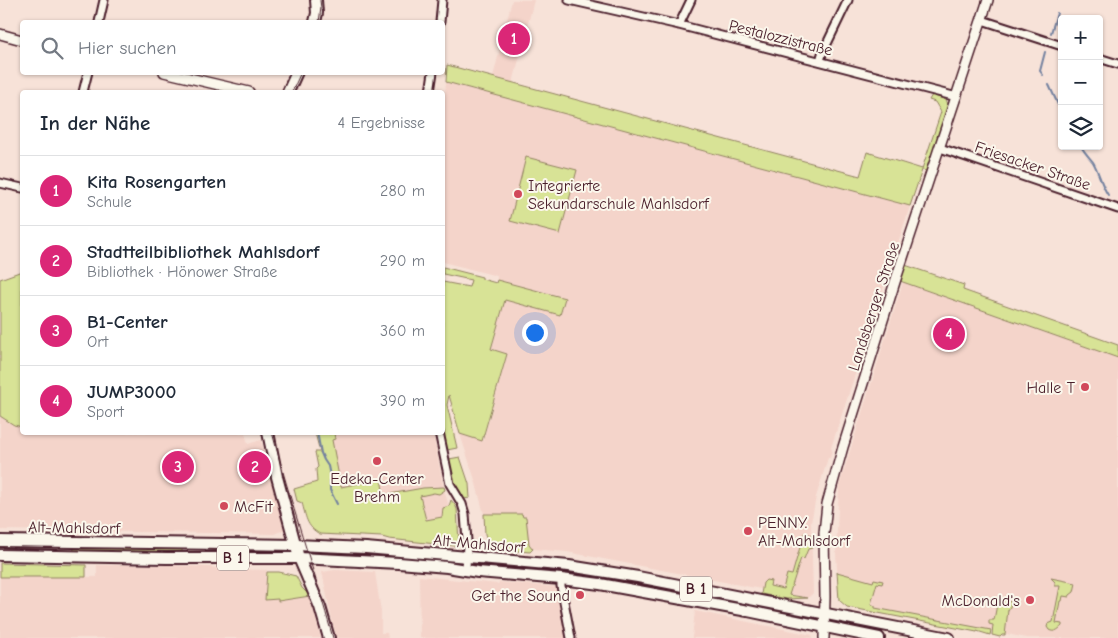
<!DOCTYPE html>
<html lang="de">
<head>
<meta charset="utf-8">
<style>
  :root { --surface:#fff; --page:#f6f6f7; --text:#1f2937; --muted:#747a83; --line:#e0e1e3; --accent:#db2777 }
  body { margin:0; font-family:"Comic Neue",sans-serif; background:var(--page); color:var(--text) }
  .controls { position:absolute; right:15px; top:15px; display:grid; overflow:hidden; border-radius:5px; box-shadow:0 1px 4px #0004 }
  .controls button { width:45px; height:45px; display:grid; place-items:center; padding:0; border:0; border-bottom:1px solid var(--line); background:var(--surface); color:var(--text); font:25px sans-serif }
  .you { position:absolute; left:534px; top:332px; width:18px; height:18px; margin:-12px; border:4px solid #fff; border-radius:50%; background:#1a73e8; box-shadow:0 0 0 8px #1a73e833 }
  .badge { display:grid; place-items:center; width:32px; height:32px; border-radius:50%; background:var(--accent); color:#fff; font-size:16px; font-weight:700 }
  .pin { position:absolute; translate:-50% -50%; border:2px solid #fff; box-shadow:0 1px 5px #0006 }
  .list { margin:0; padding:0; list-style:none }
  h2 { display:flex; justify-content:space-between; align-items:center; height:65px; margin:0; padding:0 20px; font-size:21px }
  h2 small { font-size:16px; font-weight:400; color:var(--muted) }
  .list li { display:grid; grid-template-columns:32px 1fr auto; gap:15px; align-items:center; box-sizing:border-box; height:70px; padding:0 20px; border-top:1px solid var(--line) }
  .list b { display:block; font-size:19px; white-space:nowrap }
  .list p { margin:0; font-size:16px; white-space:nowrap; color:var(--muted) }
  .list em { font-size:16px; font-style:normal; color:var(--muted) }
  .icon { flex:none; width:28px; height:28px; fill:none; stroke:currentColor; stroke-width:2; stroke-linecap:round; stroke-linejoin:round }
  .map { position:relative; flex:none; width:1118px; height:638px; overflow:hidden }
  .search { position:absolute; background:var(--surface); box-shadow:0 1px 4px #0004; left:20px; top:20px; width:425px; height:55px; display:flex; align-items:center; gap:12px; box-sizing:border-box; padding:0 18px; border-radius:5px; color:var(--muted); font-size:19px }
  .panel { position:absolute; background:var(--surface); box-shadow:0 1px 4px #0004; left:20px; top:90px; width:425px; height:345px; border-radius:5px }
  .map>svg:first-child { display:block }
  .built { fill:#f4d4ca }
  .green { fill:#d8e396; stroke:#918160 }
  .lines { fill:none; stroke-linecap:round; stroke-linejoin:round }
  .stream { stroke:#73819f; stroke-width:2 }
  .minor-casing { stroke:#4a1f2b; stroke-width:11 }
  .tertiary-casing { stroke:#4a1f2b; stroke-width:12 }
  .secondary-casing { stroke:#4a1f2b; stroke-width:14 }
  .primary-casing { stroke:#4a1f2b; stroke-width:14 }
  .minor { stroke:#fbf7ec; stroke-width:7 }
  .tertiary { stroke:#fbf7ec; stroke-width:9 }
  .secondary { stroke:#fbf7ec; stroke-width:10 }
  .primary { stroke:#fbf7ec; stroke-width:10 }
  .tram { stroke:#4a1f2b; stroke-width:1 }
  .poi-dot { fill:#d1495b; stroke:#fbf7ec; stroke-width:2 }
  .labels { text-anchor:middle; stroke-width:4; stroke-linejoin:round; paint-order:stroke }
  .shield { fill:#fbf7ec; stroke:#7f6065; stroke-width:1 }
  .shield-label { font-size:15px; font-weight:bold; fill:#4a1f2b }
  .street-label { font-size:16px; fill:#4a1f2b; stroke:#fbf7ec }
  .poi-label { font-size:16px; fill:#4a1f2b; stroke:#fbf7ec; text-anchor:start }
</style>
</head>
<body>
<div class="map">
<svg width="1118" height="638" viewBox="0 0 1118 638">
  <rect width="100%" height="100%" fill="#f7e2d8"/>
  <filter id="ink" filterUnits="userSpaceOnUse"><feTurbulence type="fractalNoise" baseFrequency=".02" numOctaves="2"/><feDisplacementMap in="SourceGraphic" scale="10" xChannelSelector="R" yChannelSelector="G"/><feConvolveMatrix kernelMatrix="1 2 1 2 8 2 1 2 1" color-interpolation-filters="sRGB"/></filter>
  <g filter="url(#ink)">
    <path class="built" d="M512 0H534L513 83 493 77Z
      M446 82 910 206 831 448 832 450 830 458H828L816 497 811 523 813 593 808 598 567 552 487 545 488 542 485 534 484 514 475 480 460 434 483 441 507 354 491 349 505 300 560 315 565 298 497 280V276L443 262 442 124Z
      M903 282 1118 358V638H1027L842 602 839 600 836 554 839 486Z
      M0 416 14 425 22 427V432L245 433 248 444 261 440 286 529 274 534 0 530Z
      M315 433H433L444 489 450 510 440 540 340 487 334 454Z
      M97 565H167L208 567 226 569 267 570 265 600 278 599 279 601 310 596 321 638H0V577H97Z
      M335 570 375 572 381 612V633H387L388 638H337L333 625 322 572Z
      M419 576 498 584 499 582 559 587 568 638H420Z
      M695 611 812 635 813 638H692Z"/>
    <path class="green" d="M447 65 860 176 867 152 922 169 941 112 935 102 929 100 932 95 946 100 949 106 926 171 922 170 910 206 446 82Z
      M526 157 577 170 560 234 510 221Z
      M905 265 964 285 963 290 1118 345V358L900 281Z
      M443 267 482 277V279L496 283 497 280 565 298 560 315 505 300 491 349 507 354 482 441 460 434 449 395 447 405 457 448 447 450 442 427 443 282 469 287 471 280 443 274Z
      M22 271V427L14 425 0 416V279Z
      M315 433H328L329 434 334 433 335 439 332 440 341 487 381 479 384 495 423 488 444 487 445 490 439 494 434 493 420 496 426 520 442 517 443 508 449 506 451 500 455 505 457 509 459 543 457 546H455L389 539 382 537 320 534C306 527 306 516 302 503L297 501 294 489 317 482 316 469 318 467 315 452H320Z
      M460 457 469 484 470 498 464 499 453 482 449 459Z
      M484 514H522L523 517H526L529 544 533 549 530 552 494 549V544L488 542 485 534Z
      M804 533 812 535V548L808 549 804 559 801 558 789 595 808 598 787 599 761 594 763 583 766 580 771 581 770 586 783 589 787 574 792 575Z
      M76 547 182 548V552L173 553 80 552 74 550 73 548Z
      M0 563 86 565V577H0Z
      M267 572H279L296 576 302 588 310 596 278 601V599L265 600Z
      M837 572 873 582 874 579 883 581 882 584 877 583 871 604 875 606V608L991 630 990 635 977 631V632L847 607 839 600Z
      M564 573 593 574 743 602V604L727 601 704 600 564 575Z
      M1051 578 1076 583 1074 592 1070 595 1069 597 1063 596 1062 601H1060L1056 623 1062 624V626C1058 630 1054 633 1049 630L1047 627 1048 624 1053 622 1060 586H1055V582Z
      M998 599 1011 602 1010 607 1008 610 1005 635H1002L1000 637 992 635 993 625 989 624V620H994Z"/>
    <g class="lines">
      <path class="stream" d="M1051 33 1057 13
        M1043 75 1040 71 1045 52
        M1049 85 1062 113
        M1081 146C1084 152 1089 157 1093 162 1099 172 1101 185 1108 195
        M317 432 321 453 324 460 328 466 330 476V490L337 504"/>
      <g class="minor-casing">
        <path id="minor" d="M569 0 679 25 957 97
          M982 20 1062 46
          M99 22 104 0
          M440 22 442 0
          M679 25 691 0
          M1099 58 1118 64
          M820 61 822 54 848 0
          M83 92 88 72
          M430 92 433 72
          M940 148 1118 209
          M0 183 22 188
          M439 432 450 484 462 504 465 514 467 541 466 570
          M561 579V586L571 638"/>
      </g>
      <g class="tertiary-casing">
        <path id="tertiary" d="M0 34 22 40
          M164 72 249 92
          M824 638 825 597 824 533 827 504 843 447 895 282 988 0"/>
      </g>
      <g class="secondary-casing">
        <path id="secondary" d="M315 22 317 13 316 0
          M288 92 297 72
          M268 432 277 477 299 558 320 607 329 638"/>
      </g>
      <g class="primary-casing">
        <path id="primary" d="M0 541 296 545 366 548 569 566 638 577 949 638
          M0 555 166 558H299L399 563 447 567 478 572 561 579 600 584 748 611 879 638"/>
      </g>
      <use href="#minor" class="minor"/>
      <use href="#tertiary" class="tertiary"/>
      <use href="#secondary" class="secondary"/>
      <use href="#primary" class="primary"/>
      <path class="tram" d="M319 22 321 8 320 0
        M292 92 301 72
        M272 432C290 502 314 569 333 638"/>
    </g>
  </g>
  <g class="poi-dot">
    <circle cx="518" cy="194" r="5"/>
    <circle cx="1085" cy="387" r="5"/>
    <circle cx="377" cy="461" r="5"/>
    <circle cx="224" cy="506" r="5"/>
    <circle cx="748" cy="531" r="5"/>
    <circle cx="580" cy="595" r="5"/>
    <circle cx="1030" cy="600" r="5"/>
  </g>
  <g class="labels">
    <g class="shield">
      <rect x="217" y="545.5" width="32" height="25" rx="4"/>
      <rect x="680" y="576.5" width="32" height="25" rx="4"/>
    </g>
    <g class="shield-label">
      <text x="233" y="563">B 1</text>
      <text x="696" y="594">B 1</text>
    </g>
    <g class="street-label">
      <text transform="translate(781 37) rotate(14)" y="6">Pestalozzistraße</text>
      <text transform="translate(1033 165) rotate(19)" y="6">Friesacker Straße</text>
      <text transform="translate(873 306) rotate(-72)" y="6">Landsberger Straße</text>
      <text transform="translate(74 527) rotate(1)" y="6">Alt-Mahlsdorf</text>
      <text transform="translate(479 543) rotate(5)" y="6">Alt-Mahlsdorf</text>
    </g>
    <g class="poi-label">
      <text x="528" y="191">Integrierte<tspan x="528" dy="18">Sekundarschule Mahlsdorf</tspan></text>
      <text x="1075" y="393" text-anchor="end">Halle T</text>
      <text x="377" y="484" text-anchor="middle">Edeka-Center<tspan x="377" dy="18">Brehm</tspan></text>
      <text x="234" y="512">McFit</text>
      <text x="758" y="528">PENNY.<tspan x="758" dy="18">Alt-Mahlsdorf</tspan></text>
      <text x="570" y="601" text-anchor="end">Get the Sound</text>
      <text x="1020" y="606" text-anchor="end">McDonald's</text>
    </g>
  </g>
</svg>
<div class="controls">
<button>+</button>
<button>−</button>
<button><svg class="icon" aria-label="layers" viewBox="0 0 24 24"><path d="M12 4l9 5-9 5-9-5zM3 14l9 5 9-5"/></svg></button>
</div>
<div class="you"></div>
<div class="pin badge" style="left:514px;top:39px">1</div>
<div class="pin badge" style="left:255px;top:467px">2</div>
<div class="pin badge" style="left:178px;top:467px">3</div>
<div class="pin badge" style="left:949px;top:334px">4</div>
<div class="search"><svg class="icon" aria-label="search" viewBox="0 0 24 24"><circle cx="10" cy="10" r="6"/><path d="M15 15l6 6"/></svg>Hier suchen</div>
<section class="panel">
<h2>In der Nähe<small>4 Ergebnisse</small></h2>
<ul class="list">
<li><span class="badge">1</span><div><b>Kita Rosengarten</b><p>Schule</p></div><em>280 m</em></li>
<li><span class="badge">2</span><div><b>Stadtteilbibliothek Mahlsdorf</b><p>Bibliothek · Hönower Straße</p></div><em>290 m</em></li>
<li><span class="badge">3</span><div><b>B1-Center</b><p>Ort</p></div><em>360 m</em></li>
<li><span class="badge">4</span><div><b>JUMP3000</b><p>Sport</p></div><em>390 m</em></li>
</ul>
</section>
</div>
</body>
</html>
